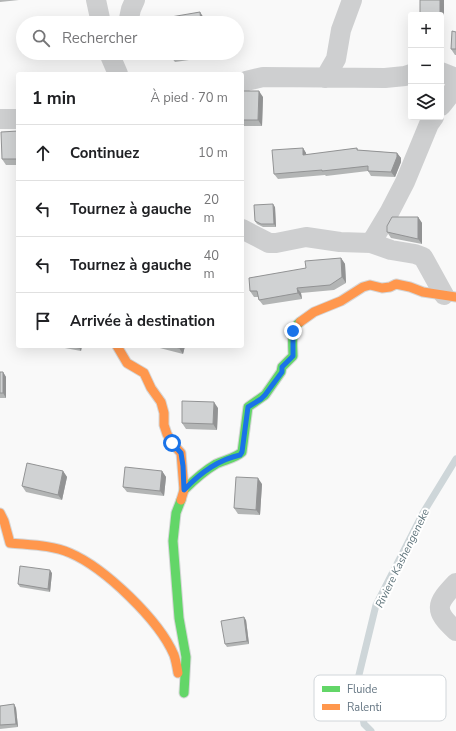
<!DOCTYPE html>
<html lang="fr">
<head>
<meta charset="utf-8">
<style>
  :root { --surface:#fff; --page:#f2f2f2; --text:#202124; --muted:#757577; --line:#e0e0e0 }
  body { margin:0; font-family:"Nunito Sans",sans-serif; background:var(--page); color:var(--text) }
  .controls { position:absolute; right:12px; top:12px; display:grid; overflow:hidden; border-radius:4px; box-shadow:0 4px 16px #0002 }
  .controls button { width:36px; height:36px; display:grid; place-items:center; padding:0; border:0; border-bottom:1px solid var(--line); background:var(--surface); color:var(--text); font:20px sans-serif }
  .stop { position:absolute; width:12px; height:12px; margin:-9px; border:3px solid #1a73e8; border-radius:50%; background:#fff }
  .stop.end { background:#1a73e8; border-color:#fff; box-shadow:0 1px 4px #0008 }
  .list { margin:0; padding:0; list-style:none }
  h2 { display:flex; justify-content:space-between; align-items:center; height:52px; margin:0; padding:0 16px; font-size:17px }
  h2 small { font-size:13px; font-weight:400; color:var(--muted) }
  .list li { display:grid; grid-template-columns:26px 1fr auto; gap:12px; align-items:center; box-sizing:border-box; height:56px; padding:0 16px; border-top:1px solid var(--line) }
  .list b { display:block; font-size:15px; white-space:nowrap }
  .list em { font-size:13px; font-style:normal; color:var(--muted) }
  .icon { flex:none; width:22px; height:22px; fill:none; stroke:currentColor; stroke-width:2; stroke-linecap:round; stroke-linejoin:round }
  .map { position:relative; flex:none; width:456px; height:731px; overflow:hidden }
  .search { position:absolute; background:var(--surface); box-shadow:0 4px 16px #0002; left:16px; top:16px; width:228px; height:44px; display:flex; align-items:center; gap:10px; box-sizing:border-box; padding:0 14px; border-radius:22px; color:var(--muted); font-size:15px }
  .panel { position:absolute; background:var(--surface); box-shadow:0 4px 16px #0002; left:16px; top:72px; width:228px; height:276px; border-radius:4px }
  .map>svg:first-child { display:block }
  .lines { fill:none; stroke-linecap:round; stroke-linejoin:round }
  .stream { stroke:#ced6d9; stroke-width:7 }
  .fast-casing { stroke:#d5d6d7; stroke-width:11 }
  .slow-casing { stroke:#d5d6d7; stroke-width:11 }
  .street { stroke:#cecfd0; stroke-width:20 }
  .fast { stroke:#63d668; stroke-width:9 }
  .slow { stroke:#ff974d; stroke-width:9 }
  .wall { fill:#b3b5b5 }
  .shaded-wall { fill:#929394 }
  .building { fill:#d0d2d3; stroke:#929394 }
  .route { stroke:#1a73e8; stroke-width:5 }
  .labels { text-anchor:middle; stroke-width:4; stroke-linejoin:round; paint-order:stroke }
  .water-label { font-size:11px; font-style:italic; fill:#60757c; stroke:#fff }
  .key { fill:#fff; stroke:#d1d6da; stroke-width:1 }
  .key-label { font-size:11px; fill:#657683 }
</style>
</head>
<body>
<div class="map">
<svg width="456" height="731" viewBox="0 0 456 731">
  <rect width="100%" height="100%" fill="#f9f9f9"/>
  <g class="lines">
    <path class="stream" d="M371 731 364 724 357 683 376 605 423 513 456 459"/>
    <g class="fast-casing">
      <path id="fast" d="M184 490C194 480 204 471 216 464 224 460 236 458 242 452L248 407 265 395 281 372 282 367 293 356C293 345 290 329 300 322
        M181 500 176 513 173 541 179 618 186 657 184 693"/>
    </g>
    <g class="slow-casing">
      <path id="slow" d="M300 322 314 312 341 301 363 287 370 285 382 288 390 287 396 284 410 287 423 292 456 297
        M117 346 127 363 144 373 151 388 161 402 164 413V425L167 434 172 443 181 453 184 490 181 500
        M0 513 4 521 10 543C30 545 52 545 70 553 105 568 159 620 174 655 176 661 177 667 178 673"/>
    </g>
    <path class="street" d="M96 0 101 23
      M128 23 131 9 135 0
      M109 53 118 74
      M441 72 456 78
      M325 78 336 59 341 30 352 0
      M242 84 246 81 263 77 385 78 405 76 411 74
      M441 106 456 87
      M0 119H18
      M242 229 269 243H276L306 237 340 242 371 243 389 213 405 182 429 124 434 117
      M371 243 391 250 415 254 423 257 444 295
      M456 583C436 604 433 610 456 631"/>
    <use href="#fast" class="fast"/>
    <use href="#slow" class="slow"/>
  </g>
  <path class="wall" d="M0 0H19L0 2Z
    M444 0V22H441V15Z
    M456 32V55H455L451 49Z
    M171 53H209L210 57 175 62 171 57Z
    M242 91 263 97 262 126H242Z
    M18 131V165H6L2 159Z
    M303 148 306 153V155L357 148 358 150 397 153 401 158V162L395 177 371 176 368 171 326 176 325 175 278 179 274 174Z
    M275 207 276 227H263L257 224 255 221Z
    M418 217 422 223V244L391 238 387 232Z
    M341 258 345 264 346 283 334 290 301 293 302 299 263 305 259 300 258 297H254L250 291 306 268Z
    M54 346H82L81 351Z
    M152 346H185L183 354Z
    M0 372H3L6 377V398H0Z
    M218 408 217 430 186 429 182 423Z
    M63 471 67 477 62 500 26 492 22 486Z
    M162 471 166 477 164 496 127 492 123 487Z
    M262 484 260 515 238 514 234 508Z
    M52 573 50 592 20 587 18 584Z
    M246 620 249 644 227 647 225 644Z
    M14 704 16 708 18 727 0 729V706Z"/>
  <path class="shaded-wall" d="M440 0H444V22L441 17V15H440Z
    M200 12 204 18 205 23H201Z
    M259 91 263 97 262 126 258 120Z
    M303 148 306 153 307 160 303 155Z
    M397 153 401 158V162L395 177 391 172Z
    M273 204 275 207 276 227 274 224Z
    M418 217 422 223V244L418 239Z
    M341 258 345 264 346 283 342 277Z
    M297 288 301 293 302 299 298 293Z
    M79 346H82L81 351 79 348Z
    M179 346H185L183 354 179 348Z
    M3 372 6 377V398L3 393Z
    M214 402 218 408 217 430 213 424Z
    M63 471 67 477 62 500 58 495Z
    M162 471 166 477 164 496 160 491Z
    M258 478 262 484 260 515 256 510Z
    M50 570 52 573 50 592 48 589Z
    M244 617 246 620 249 644 247 641Z
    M14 704 16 708 18 727 16 724Z"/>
  <path class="building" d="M420 0H440V15H420Z
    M200 12 201 23H166L165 18Z
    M452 31 456 32V49H451Z
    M171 53H194L171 57Z
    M242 91H259L258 120H242Z
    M18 131V159H2L1 132Z
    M303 148V155L357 148V150L397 153V157L391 172 368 171V166L322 171V170L274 174 272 150Z
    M273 204 274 224H261L255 221 254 205Z
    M392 217H418V239L387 232V226Z
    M341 258 342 277 330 285 297 288 298 293 259 300 257 291H250L249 278 306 268 305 261Z
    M67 346H79V348Z
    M170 346H179V348Z
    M0 372H3V393H0Z
    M182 401 214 402 213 424 182 423Z
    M27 463 63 471 58 495 22 486Z
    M125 467 162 471 160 491 123 487Z
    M236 477 258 478 256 510 234 508Z
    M20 566 50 570 48 589 18 584Z
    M244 617 247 641 225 644 221 621Z
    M14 704 16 724 0 725V706Z"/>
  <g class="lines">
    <path class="route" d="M172 443 181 453 183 466 184 490C199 474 217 460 240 455L242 452 248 407 261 399 265 395 282 372V367L293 356V331"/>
  </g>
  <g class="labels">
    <g class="water-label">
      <text transform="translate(402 558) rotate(-64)" y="4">Riviere Kashengeneke</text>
    </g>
  </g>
  <rect x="314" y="675" width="132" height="46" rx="6" class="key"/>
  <rect x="322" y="686" width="18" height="6" fill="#63d668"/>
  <rect x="322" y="704" width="18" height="6" fill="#ff974d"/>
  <g class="key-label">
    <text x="347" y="693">Fluide</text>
    <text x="347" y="711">Ralenti</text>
  </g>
</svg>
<div class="controls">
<button>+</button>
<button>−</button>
<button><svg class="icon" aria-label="layers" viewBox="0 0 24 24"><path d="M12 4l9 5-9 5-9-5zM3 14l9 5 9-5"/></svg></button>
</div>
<div class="stop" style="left:172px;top:443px"></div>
<div class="stop end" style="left:293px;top:331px"></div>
<div class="search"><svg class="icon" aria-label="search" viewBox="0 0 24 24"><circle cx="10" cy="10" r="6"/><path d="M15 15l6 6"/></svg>Rechercher</div>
<section class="panel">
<h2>1 min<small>À pied · 70 m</small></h2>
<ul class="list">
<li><svg class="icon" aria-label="ahead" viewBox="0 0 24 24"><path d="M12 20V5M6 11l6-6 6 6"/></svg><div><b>Continuez</b></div><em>10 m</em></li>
<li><svg class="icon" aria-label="left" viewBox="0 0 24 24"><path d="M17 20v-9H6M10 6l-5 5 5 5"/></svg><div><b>Tournez à gauche</b></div><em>20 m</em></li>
<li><svg class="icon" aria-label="left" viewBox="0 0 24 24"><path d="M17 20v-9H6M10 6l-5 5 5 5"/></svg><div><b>Tournez à gauche</b></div><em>40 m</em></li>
<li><svg class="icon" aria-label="arrive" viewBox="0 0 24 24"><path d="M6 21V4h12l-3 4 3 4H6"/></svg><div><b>Arrivée à destination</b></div></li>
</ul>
</section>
</div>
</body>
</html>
